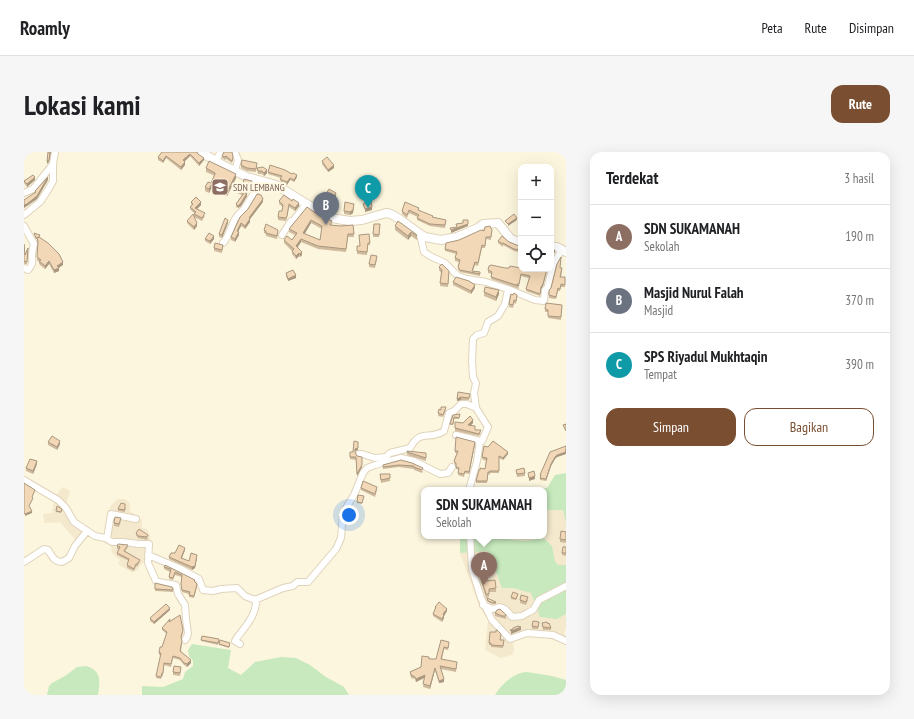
<!DOCTYPE html>
<html lang="id">
<head>
<meta charset="utf-8">
<style>
  :root { --surface:#fff; --page:#f6f6f6; --text:#202124; --muted:#757577; --line:#e0e0e0; --accent:#7a4e31 }
  body { margin:0; font-family:"PT Sans Narrow",sans-serif; background:var(--page); color:var(--text) }
  .controls { position:absolute; right:12px; top:12px; display:grid; overflow:hidden; border-radius:8px; box-shadow:0 4px 16px #0002 }
  .controls button { width:36px; height:36px; display:grid; place-items:center; padding:0; border:0; border-bottom:1px solid var(--line); background:var(--surface); color:var(--text); font:20px sans-serif }
  .you { position:absolute; left:325px; top:363px; width:14px; height:14px; margin:-10px; border:3px solid #fff; border-radius:50%; background:#1a73e8; box-shadow:0 0 0 6px #1a73e833 }
  .badge { display:grid; place-items:center; width:26px; height:26px; border-radius:50%; background:var(--accent); color:#fff; font-size:13px; font-weight:700 }
  .pin { position:absolute; translate:-50% -33px; filter:drop-shadow(0 1px 2px #0008) }
  .pin::after { content:''; position:absolute; top:21px; width:14px; height:12px; background:inherit; clip-path:polygon(0 0,100% 0,50% 100%) }
  .popup { position:absolute; left:397px; top:335px; width:126px; height:52px; box-sizing:border-box; display:grid; place-content:center; border-radius:8px; background:var(--surface); filter:drop-shadow(0 1px 3px #0005); font-size:13px; white-space:nowrap; color:var(--muted) }
  .popup b { font-size:15px; color:var(--text) }
  .popup::after { content:''; position:absolute; left:50%; top:100%; margin-left:-8px; border:8px solid transparent; border-top-color:var(--surface) }
  .list { margin:0; padding:0; list-style:none }
  h2 { display:flex; justify-content:space-between; align-items:center; height:52px; margin:0; padding:0 16px; font-size:17px }
  h2 small { font-size:13px; font-weight:400; color:var(--muted) }
  .list li { display:grid; grid-template-columns:26px 1fr auto; gap:12px; align-items:center; box-sizing:border-box; height:64px; padding:0 16px; border-top:1px solid var(--line) }
  .list b { display:block; font-size:15px; white-space:nowrap }
  .list p { margin:0; font-size:13px; white-space:nowrap; color:var(--muted) }
  .list em { font-size:13px; font-style:normal; color:var(--muted) }
  .actions { display:flex; gap:8px; padding:12px 16px }
  .actions a { flex:1; padding:9px 0; border:1px solid var(--accent); border-radius:12px; text-align:center; font-size:14px; color:var(--accent) }
  .actions .main { background:var(--accent); color:#fff }
  .icon { flex:none; width:22px; height:22px; fill:none; stroke:currentColor; stroke-width:2; stroke-linecap:round; stroke-linejoin:round }
  .map { position:relative; flex:none; width:542px; height:543px; overflow:hidden; border-radius:12px }
  header { display:flex; align-items:center; gap:24px; box-sizing:border-box; height:56px; padding:0 20px; background:var(--surface); border-bottom:1px solid var(--line) }
  header strong { font-size:19px }
  nav { display:flex; gap:22px; margin-inline-start:auto; font-size:14px }
  .intro { display:flex; align-items:center; justify-content:space-between; box-sizing:border-box; height:96px; padding:0 24px }
  h1 { margin:0; font-size:28px }
  .button { padding:10px 18px; border-radius:12px; background:var(--accent); color:#fff; font-size:14px; font-weight:700 }
  main { display:flex; gap:24px; padding:0 24px }
  aside { flex:1; background:var(--surface); border-radius:12px; box-shadow:0 4px 16px #0002 }
  .map>svg:first-child { display:block }
  .residential { fill:#f4e9cd }
  .green { fill:#c7e9bd }
  .lines { fill:none; stroke-linecap:round; stroke-linejoin:round }
  .minor-casing { stroke:#e0d3bb; stroke-width:8 }
  .tertiary-casing { stroke:#e0d3bb; stroke-width:10 }
  .minor { stroke:#fff; stroke-width:6 }
  .tertiary { stroke:#fff; stroke-width:8 }
  .wall { fill:#d0ba9d; fill-rule:evenodd }
  .shaded-wall { fill:#a9977f }
  .building { fill:#f2d8b6; stroke:#a9977f; fill-rule:evenodd }
  .labels { text-anchor:middle; stroke-width:4; stroke-linejoin:round; paint-order:stroke }
  .education-label { font-size:10px; fill:#785e54; stroke:#fff9e4; text-anchor:start }
</style>
</head>
<body>
<header>
<strong>Roamly</strong>
<nav><a>Peta</a><a>Rute</a><a>Disimpan</a></nav>
</header>
<div class="intro"><h1>Lokasi kami</h1><a class="button">Rute</a></div>
<main>
<div class="map">
<svg width="542" height="543" viewBox="0 0 542 543">
  <rect width="100%" height="100%" fill="#fcf6de"/>
  <path class="residential" d="M39 335 46 339 43 349 51 367 67 377 63 385 55 392 36 370 20 371 19 362 28 361 30 346Z
    M94 347H101L105 350 106 352V359L118 368V376L123 377 126 384 127 402 126 408 117 412 114 417 109 421 94 412 96 408 88 401 87 394 82 389 84 360 88 352Z
    M520 358H539L542 371V413L534 414 531 409 528 394 520 386 501 389 487 388 485 384H520Z
    M463 399 468 406 472 421 478 436H489L507 440 533 467 542 462V477L540 481 542 485V491L517 485H501L489 489 490 498 488 503 477 506 461 498 464 468 455 454 436 401Z"/>
  <path class="green" d="M542 321V371L539 358H520V338H511V336H523L531 323Z
    M436 384H485L487 388 501 389 520 386 528 394 531 409 534 413H542V462L533 467 516 465 507 441 489 436H478C473 424 470 410 463 399L436 401Z
    M168 492 207 498 204 516 217 523 231 510 257 505 272 506 286 513 302 525 320 535 325 543H118V534L139 535 159 527 161 520 169 514V509L165 504 164 498Z
    M62 514C78 518 76 530 74 543H23L25 534 28 531 41 524 53 515Z
    M503 520 528 524 542 528V543H471C478 532 489 521 503 520Z"/>
  <g class="lines">
    <g class="minor-casing">
      <path id="minor" d="M191 9 197 0
        M211 19 214 8 211 0
        M0 41 9 37 29 12
        M0 63 16 50 24 38 29 29V12L31 0
        M0 74 10 92C9 96 8 99 8 102 8 110 10 111 4 118L0 116
        M396 82 400 100 406 104 421 111 434 124 443 127 462 130 484 137 481 152 474 164 464 170 460 181 453 183 449 187 448 209 449 225 452 231 450 241 452 256 464 275 458 289H456L453 309 445 338
        M258 83 267 69H269L282 52
        M199 91C205 84 206 77 210 69 212 64 216 61 220 57 229 45 228 38 244 30
        M484 137 511 148 520 149 521 138 523 137 529 113 538 97
        M432 283 456 289
        M335 302H338L351 306 362 305 366 301 386 296C397 276 404 289 420 279L425 261 430 259 437 252H443L452 256
        M0 328 34 348 42 356 50 370 71 384 81 386 88 390H98L115 392H125L124 411 132 429 135 430 152 433 154 442 161 453 162 467 164 481 163 485 161 488
        M446 384 448 417 457 446 468 468 486 487 503 481 529 483 542 489
        M83 387 87 362 112 367
        M124 403 155 416 175 427 179 438 189 439 197 437 213 436 221 444 231 448 259 436 269 434 273 430H284L312 397 317 386 319 361 330 343 339 321 343 316 351 313 377 306 390 309 416 322 424 321 428 315
        M0 410 20 397 24 398C28 404 30 410 38 410L45 406 51 394 63 379
        M459 453 468 457 473 456 475 455C482 456 484 460 488 465L498 464 505 460 509 458 515 448 542 434
        M216 492 211 489 212 487C221 475 233 463 232 447"/>
    </g>
    <g class="tertiary-casing">
      <path id="tertiary" d="M177 0 195 11 223 25 252 33 299 62 307 66 326 69 338 68 362 61 367 62 374 66 396 82 401 85 417 88 433 85 454 76 459 72 474 71 487 87 497 91
        M527 95H533L542 100"/>
    </g>
    <use href="#minor" class="minor"/>
    <use href="#tertiary" class="tertiary"/>
  </g>
  <path class="wall" d="M138 0 174 2 180 8 175 14 166 4 160 10 161 13 157 18 142 6 139 11 134 8V5Z
    M200 0 209 8 208 11 202 7 201 8 198 6V4Z
    M298 9 310 16 304 20 298 12Z
    M217 13 233 14 232 20 223 19 217 16Z
    M182 16 212 26 203 44 187 37 185 41 181 39V35L187 31 191 24 182 20Z
    M233 16 243 21 240 24 238 22H234Z
    M244 20 273 25 270 30 266 28 263 33 256 29 257 26 244 22Z
    M11 28 3 35 0 31V29Z
    M228 32 223 41V44L217 54 214 56 212 55V52L218 43 213 41V38L217 35Z
    M302 42 312 44 309 49 302 45Z
    M255 49 275 54 271 59 265 55 263 66 262 69 254 68V65L258 59 259 55 255 52Z
    M167 50 177 53 173 57 181 64 178 69 170 65 173 74 170 78 163 71V69L170 64V61L166 57V55L168 53 167 52Z
    M239 50 226 67V70L221 77 217 74 214 79 215 83 211 90 207 88V85L216 65Z
    M381 50 395 59 409 65 422 70 421 76 406 74 393 68 394 65 385 61 383 66 378 62V59Z
    M283 55 308 72 307 73 317 74 329 73 330 85H324L322 100 294 97 277 90 274 95 278 103 276 105 275 104 272 107 268 102V99L260 91V88H268L271 83 265 80V77ZM287 71 298 77 296 88 280 82Z
    M303 55H312L310 59 308 60 303 58Z
    M330 55 329 61 326 63 320 62V59Z
    M374 69 393 84V88L387 84 384 88 371 78V74Z
    M204 71 198 86 195 85V82Z
    M350 72H356L355 85H349Z
    M240 78 254 81 253 87 242 84V82L240 81Z
    M468 78 467 88 462 87 461 96H458L454 114 451 113 449 119 456 120V124L436 120 434 117V115L435 110 431 109V106L432 102 421 99V97L435 88Z
    M10 81 16 84 15 85 39 113 35 116V119L30 121 25 112 21 117 15 112V110L13 108 14 92 13 87H12L10 82Z
    M345 82 346 93H344L343 103 333 102V94H336Z
    M181 87H190L186 92 181 89Z
    M474 89 485 90 495 94 497 93V101L490 99 479 93V95L474 91Z
    M0 92 1 103 4 96 3 112H0Z
    M199 95 198 101 190 99V96Z
    M353 107 351 116 345 115V112Z
    M415 115 425 122 424 135 416 134 417 121 415 118Z
    M481 116 508 118 509 117H523L519 134 517 137 516 144 502 139V137L505 126 497 124 495 134H494L495 137 467 127 468 122 464 121V118Z
    M537 116 538 118 537 125H541V135H537L536 139H534L532 147 525 146V138L527 136Z
    M262 121 272 126 264 129 262 124Z
    M429 130 451 136 447 142 429 133Z
    M460 140 475 142 472 149 460 144Z
    M493 146 492 152 490 151 489 156 485 155V152Z
    M538 153 537 168 524 166V160H521V157Z
    M434 240 446 244 445 248H437L433 249Z
    M415 257 422 258 419 265 414 264Z
    M436 262 435 267H430L429 273H426L429 263Z
    M431 270 439 271H449L447 273 451 278 457 281 455 284 431 279Z
    M432 285 451 292 445 322 441 321 440 325 434 323 435 318 432 317V313L430 311V309L433 301H431Z
    M24 290 36 292 33 298 24 293Z
    M334 290V298L331 299V301L333 304 338 307V315L333 324 332 308 326 307V300H329Z
    M542 294V302L533 305 531 307 527 314 522 329 516 328V323Z
    M383 299 402 304V309L383 303Z
    M484 302 479 308 475 306V321H466V323L464 322 463 331H452V329L456 318 461 317 462 309 458 307V305Z
    M377 308 399 319 398 321 390 318V317L375 315 359 317V313Z
    M13 312 9 322 2 319V316Z
    M492 318 501 321V324L493 325Z
    M356 322H366V329L357 331Z
    M337 336 353 338 351 345 337 338Z
    M334 343 340 344 338 352 333 351Z
    M101 352V360L94 359V357Z
    M38 358 37 361 32 360V359Z
    M97 369 95 375 90 374V371Z
    M115 377 124 386 123 388 114 386 112 383V381Z
    M536 387H542V391L536 390Z
    M93 394 104 395 101 399 116 410 113 415 112 414 110 419 103 416V413L105 409 93 403V401L95 397H93Z
    M542 395V404L538 403V401Z
    M161 398 158 406 165 409 173 405 171 416 168 418 145 407V405L151 401Z
    M452 405 463 429 472 436V440H465V445L462 446 456 426 454 417 452 416Z
    M141 413 171 430 173 435 170 446 165 445V442L158 440 157 435 158 425 151 423 149 428 145 427 146 420 140 417V415Z
    M131 431 149 438V440L131 439Z
    M494 443 492 448 487 447V445Z
    M463 446 472 450V452H469L464 450Z
    M496 448H504L502 453 496 451Z
    M411 455 423 459 420 464V466L418 470 409 464V462L411 457Z
    M146 458 130 472 126 469V466Z
    M473 458 482 465V467L478 466 471 464V461Z
    M145 470 159 481 157 486 158 491 157 499 167 511 163 515 160 513 156 508 149 506 147 515 140 513 139 524H138L137 527 132 526 137 503H135V501L138 495 143 482 138 478V476Z
    M518 471 524 472 527 476V478H519Z
    M515 473 514 477H508V474Z
    M466 480 476 488H480L479 496 467 495V493H465Z
    M177 488 195 489 194 493 177 489Z
    M417 488 425 493 424 498 420 497 418 507 433 512 432 520 417 517 420 530 415 531 411 518 406 537 399 535 401 526 392 530 390 526 388 527 386 523V520L397 515 405 507H412Z
    M206 491 205 496 195 493V492Z
    M157 517 156 524 149 523V520Z"/>
  <path class="shaded-wall" d="M26 0H27L25 10 23 12V9Z
    M166 2V4L159 11V8Z
    M142 4V6L139 11V9Z
    M180 6V8L175 14V11Z
    M161 10V13L157 18V15Z
    M310 13V16L304 20V18Z
    M243 18V21L240 24V21Z
    M212 22V26L203 44V40Z
    M273 23V25L270 30V28Z
    M11 25V28L3 35V32Z
    M24 25V28L13 47 3 54 0 56V53Z
    M266 26V28L263 33V30Z
    M228 29V32L221 43V41Z
    M187 33V37L185 41V37Z
    M223 41V44L217 54 214 56V54Z
    M312 41V44L309 49V46Z
    M239 47V50L226 67V70L221 77V74L225 66Z
    M177 50V53L171 59V56Z
    M275 51V54L271 59V56Z
    M312 52V55L310 59 308 60V57Z
    M330 52 329 61 326 63V60Z
    M348 55V58L341 60V57Z
    M493 66V68L484 74V72Z
    M204 68V71L198 86V83Z
    M287 68V71L279 85V81Z
    M173 71V74L170 78V75Z
    M217 71V74L213 82V79Z
    M444 72V74L427 81V78Z
    M215 80V83L211 90V87Z
    M387 80V84L384 88V84Z
    M190 84V87L186 92V89Z
    M277 87V90L272 97V94Z
    M531 98V100L527 108V105Z
    M278 100V103L276 105V102Z
    M275 101V104L272 107V104Z
    M25 109V112L21 117V114Z
    M39 110V113L34 116H35V119L30 121V118L33 114Z
    M523 117 519 134 517 137 516 144 517 135Z
    M272 123V126L264 129V127Z
    M451 133V136L447 142V139Z
    M475 138V142L472 149V145Z
    M437 245V248L433 249V247Z
    M449 268V271L444 276V273Z
    M36 289V292L33 298V295Z
    M451 290V292L445 322V320Z
    M334 296V298L331 299V302V297Z
    M484 300V302L479 308V306Z
    M542 300V302L533 305 531 307 527 314 522 329V327L527 312 531 305 533 303Z
    M338 305V315L333 324V322Z
    M13 309V312L9 322V319Z
    M511 324V327L505 329V326Z
    M8 359V361L1 364V362Z
    M161 396V398L157 408V406Z
    M173 405 171 416 168 418V415Z
    M146 456V458L130 472V470Z
    M423 457V459L420 464V466L418 470 419 462Z
    M497 475V478L487 482V479Z
    M167 508V511L163 515V512Z
    M411 516V518L406 537V534Z
    M401 523V525L392 530V527Z
    M420 527V530L415 531V529Z"/>
  <path class="building" d="M24 0H26L25 8 23 9Z
    M138 0H173L174 2 180 6 175 11 166 2 159 8 161 10 157 15 142 4 139 9 134 5Z
    M200 0H208L209 5 208 9 202 4 201 5 198 4Z
    M303 5 310 13 304 18 298 9Z
    M218 8 233 11 232 17 223 16 217 13Z
    M185 9 212 22 203 40 187 33 185 37 181 35 184 30 187 31 191 22V21L182 16Z
    M246 13 261 18 268 22 269 21 273 23 270 28 266 26 263 30 256 27 258 24 244 20Z
    M239 15 243 18 240 21 238 19H234L233 16Z
    M9 23 11 25 3 32 0 29Z
    M24 25 13 44 3 52 0 53V48L12 40 11 39Z
    M220 27 228 29 221 41H223L217 51 214 54 212 52 220 41 213 38 215 34 217 35 219 32Z
    M305 37 312 41 309 46 302 42Z
    M233 42 237 43 239 47 225 66 226 67 221 74 217 71 213 79 215 80 211 87 207 85 216 65 224 57Z
    M260 43 268 49 269 47 275 51 271 56 265 52 263 64 262 66 254 65 255 59H258L259 53 255 49Z
    M172 45 177 50 171 56 181 61 178 66 170 62 172 60 166 55 169 52 167 50Z
    M347 49 348 55 341 57 339 52Z
    M306 50 312 52 310 56 308 57 303 55Z
    M321 50 330 52 329 58 326 60 320 59Z
    M381 50 395 56 394 58 409 64 408 65 422 68 421 73 406 72 393 66 395 63 385 58 383 63 378 59Z
    M283 55 296 64 308 69 306 73 317 74 329 73 330 82H324L322 97 294 94 277 87 272 94 278 100 276 102 275 101 272 104 268 99 270 97 260 88 263 84 268 88 273 81 265 77ZM287 68 298 74 296 88 279 81Z
    M169 62 173 71 170 75 163 69Z
    M490 62 493 66 484 72 481 69Z
    M201 66 204 68 198 83 195 82Z
    M439 68H444V72L427 78 426 76 433 75 432 72 439 71Z
    M374 69 392 82 393 84 387 80 384 84 371 74Z
    M242 72 254 78 253 84 242 81V79L240 78Z
    M350 72H356L355 83 349 82Z
    M466 74 468 78 467 85H462L461 94 458 93 454 111 451 110 448 119 456 120V122L436 118 434 115 436 108 431 106 433 100 421 97 422 91 435 88 457 78 460 79 461 75Z
    M10 81 16 83 14 86H12Z
    M185 81 190 84 186 89 181 87Z
    M345 82 346 91H344L343 100 333 99V94H336L335 83Z
    M478 84 485 90 495 94 497 93V98L490 97 479 91V92L474 89Z
    M15 85 24 91 35 102 39 110 33 114 35 116 30 118 25 109 21 114 15 109 17 108 13 105 14 89 13 86Z
    M191 91 199 93 198 98 190 96Z
    M0 92 1 103 4 96 3 110 0 109Z
    M527 98H531L527 105Z
    M347 103 353 104 351 113 345 112Z
    M537 105 536 116H538L536 125H541V133L537 132 536 137 534 136 532 145 525 143V138L527 136 533 112Z
    M418 112 425 119 424 132 416 131 418 118 415 115Z
    M467 113 481 116H485L486 114 497 116V117L508 118 509 117H523L519 132 517 135 516 142 502 137 506 124 497 122 495 132H493V133L495 134 467 125 468 120 464 118 465 114Z
    M269 118 272 123 264 127 262 121Z
    M432 125 445 129 451 133 447 139 429 130Z
    M461 135 475 138 472 145 460 140Z
    M490 141 493 143 492 149 490 148 489 153 485 152 487 142 489 143Z
    M522 151 538 153 537 165 524 164V158L521 157Z
    M434 240 446 242 445 246 437 245 433 247Z
    M417 255H422L419 263 414 261 415 257 417 258Z
    M436 262 435 266 430 265 429 272H426L429 263Z
    M446 264 449 268 444 273 451 274V278H457L455 282 431 276V270L439 271Z
    M542 272V279L539 273Z
    M28 284 36 289 33 295 24 290Z
    M432 285 451 290 445 320 441 319 440 322 434 321 435 316 432 315V311L430 309 434 299H431Z
    M330 289 334 290V296L331 297V300L333 304 338 305V313L333 322 332 305H326V300H329Z
    M469 289 484 300 479 306 475 304V319H466V320H464L463 329H452L455 318H456V316L461 317 463 306 458 305 460 294 464 295Z
    M542 294V298H541L542 300 533 303 531 305 527 312 522 327 516 326 517 323H516L526 300Z
    M383 299 402 301V306L383 300Z
    M6 307 13 309 9 319 2 316Z
    M377 308 388 311 399 316 398 318 390 315V314L375 313 359 315V313Z
    M500 316 501 321 493 322 492 318Z
    M510 319 511 324 505 326 504 321Z
    M356 322H366V326L357 328Z
    M339 329 353 335 351 342 337 336Z
    M0 331 11 338 8 345 9 346 5 354 8 359 1 362 0 361Z
    M334 343 340 344 338 351 333 350Z
    M97 351 101 352V358L94 357Z
    M33 354 38 357 37 360 32 359Z
    M91 365 97 366 95 372 90 371Z
    M115 377 124 383 123 385 114 384 112 381Z
    M537 379 542 380V388L536 387Z
    M94 392 104 393 100 399 116 408 113 412H112L110 417 103 413 105 407 93 401 96 395 93 394Z
    M155 393 161 396 157 406 165 409 167 401 173 403 171 414 168 415 145 405 147 401H151Z
    M539 395H542V401H538Z
    M461 404 463 429 471 428 472 436 465 437V442H462L456 423 454 413 452 412V405Z
    M141 413 171 428 170 429 173 432 170 444 165 443 166 440 158 438 157 432 158 423 151 420 149 426 145 425 147 417 140 415Z
    M131 431 148 435 149 438 131 437Z
    M489 440 494 442 492 447 487 445Z
    M497 443 504 445 502 450 496 448Z
    M463 446 472 450 469 451 464 449Z
    M415 450 423 457 419 462 420 463 418 467 409 462 412 455H411Z
    M142 452 146 456 130 470 126 466Z
    M476 457 482 463V464H478L471 461 473 458Z
    M156 463 159 478 157 485 158 489 156 499 167 508 163 512 160 511 156 506 149 504 147 512 140 511 139 521H138L137 525 132 524 137 501H135L136 495H138L143 480 138 476 146 467 145 470Z
    M509 469 515 470 514 475 508 474Z
    M523 470 524 472 525 471 527 476 519 475 518 471Z
    M494 474 497 475 487 479 486 478 489 477V476Z
    M472 478H473L477 482 476 488H480L479 494 467 493V491H465L466 480H472Z
    M178 484 195 487 194 491 177 488Z
    M196 488 206 491 205 495 195 492Z
    M417 488 425 490 424 496 420 495 417 507 433 510 432 517 416 514 420 527 415 529 411 516 406 534 399 532 401 523 392 527 390 524H388L386 520 397 515 398 504 405 505V507H412Z
    M150 514 157 515 156 521 149 520Z"/>
  <defs>
    <g id="school-square" transform="scale(0.9)"><rect x="-9" y="-9" width="18" height="18" rx="4" fill="#8d6e63" stroke="#fff9e4"/><path d="M0-5L7-2L0 1L-7-2ZM-4 1L0 2.5L4 1V4Q0 6-4 4Z" fill="#fff"/></g>
  </defs>
  <g fill-rule="evenodd">
    <use href="#school-square" x="196" y="35"/>
  </g>
  <g class="labels">
    <g class="education-label">
      <text x="209" y="39">SDN LEMBANG</text>
    </g>
  </g>
</svg>
<div class="controls">
<button>+</button>
<button>−</button>
<button><svg class="icon" aria-label="locate" viewBox="0 0 24 24"><circle cx="12" cy="12" r="6"/><path d="M12 2v4M12 18v4M2 12h4M18 12h4"/></svg></button>
</div>
<div class="you"></div>
<div class="pin badge" style="left:460px;top:433px;background:#8d6e63">A</div>
<div class="popup"><b>SDN SUKAMANAH</b>Sekolah</div>
<div class="pin badge" style="left:302px;top:73px;background:#6b7280">B</div>
<div class="pin badge" style="left:344px;top:56px;background:#0f9aa8">C</div>
</div>
<aside>
<h2>Terdekat<small>3 hasil</small></h2>
<ul class="list">
<li><span class="badge" style="background:#8d6e63">A</span><div><b>SDN SUKAMANAH</b><p>Sekolah</p></div><em>190 m</em></li>
<li><span class="badge" style="background:#6b7280">B</span><div><b>Masjid Nurul Falah</b><p>Masjid</p></div><em>370 m</em></li>
<li><span class="badge" style="background:#0f9aa8">C</span><div><b>SPS Riyadul Mukhtaqin</b><p>Tempat</p></div><em>390 m</em></li>
</ul>
<div class="actions"><a class="main">Simpan</a><a>Bagikan</a></div>
</aside>
</main>
</body>
</html>
